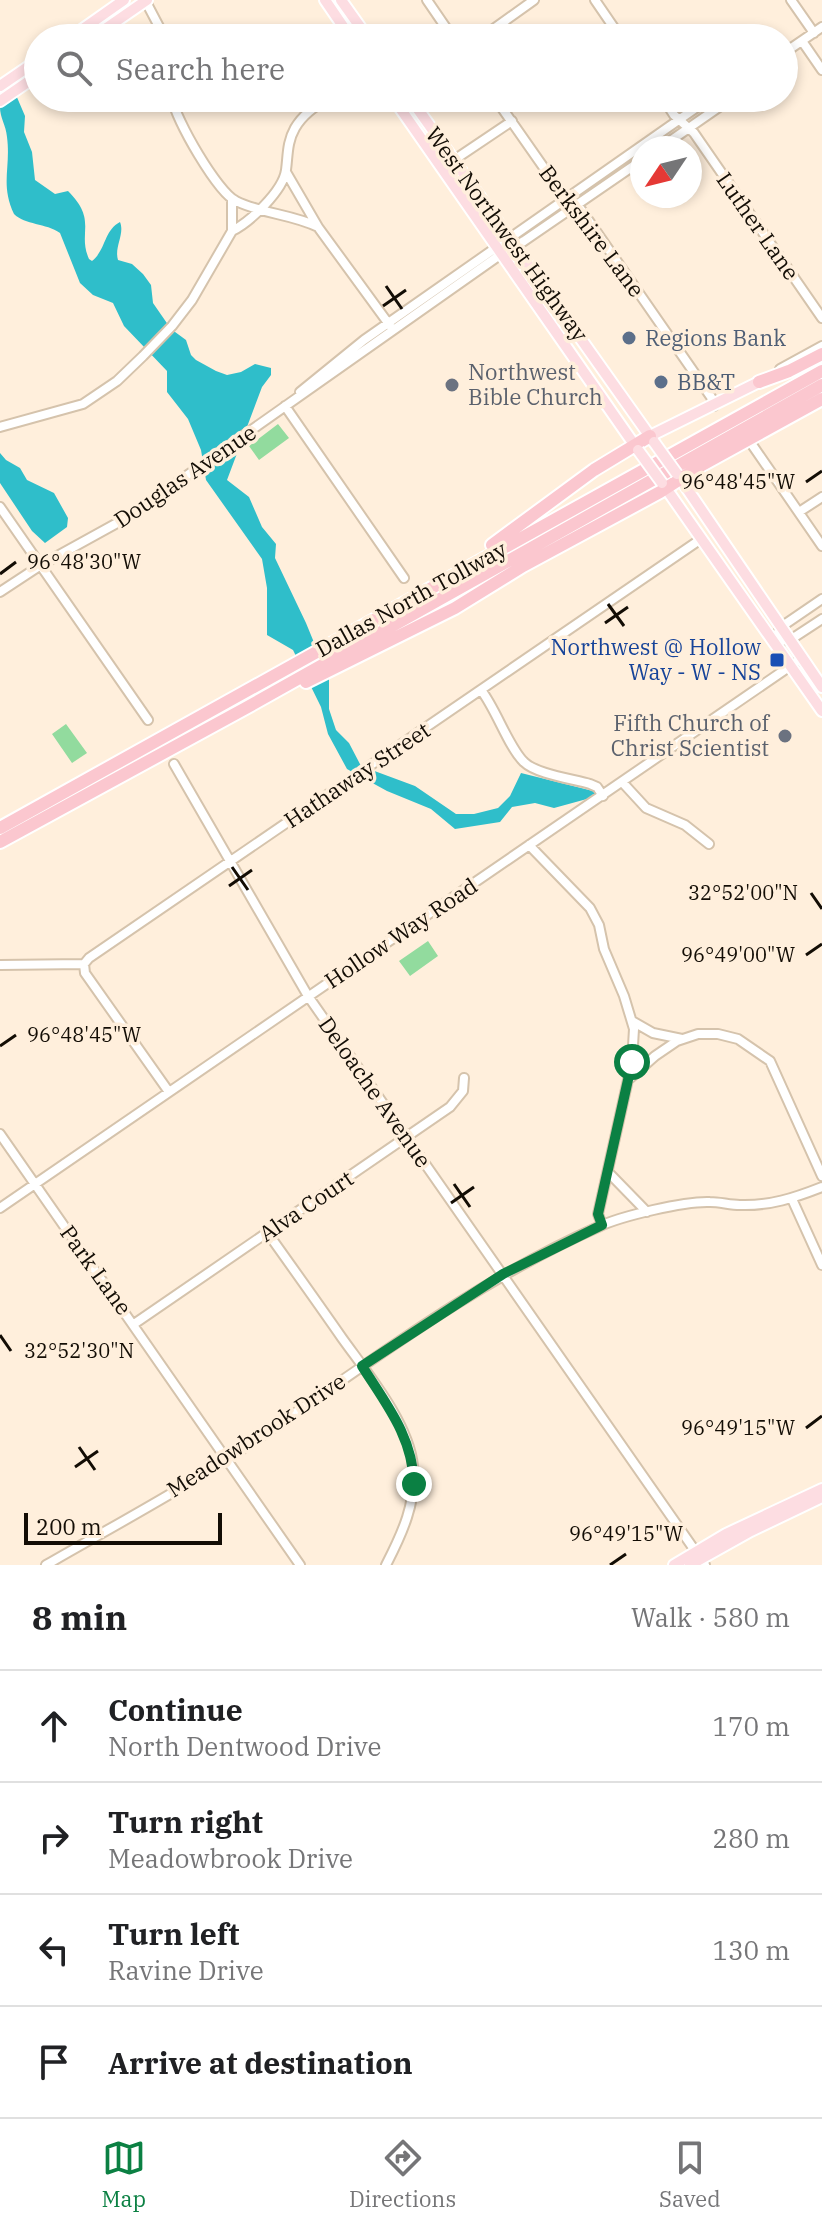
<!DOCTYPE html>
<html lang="en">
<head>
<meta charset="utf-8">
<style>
  :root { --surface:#fff; --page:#f6f6f6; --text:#202124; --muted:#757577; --line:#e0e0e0; --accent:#0b8043 }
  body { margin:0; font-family:"IBM Plex Serif",serif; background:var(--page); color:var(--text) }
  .compass { position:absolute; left:630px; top:136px; width:72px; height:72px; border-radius:50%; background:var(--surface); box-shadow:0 4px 12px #0003; rotate:235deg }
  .scale { position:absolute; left:24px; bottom:20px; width:198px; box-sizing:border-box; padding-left:8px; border:4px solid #130d05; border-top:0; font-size:22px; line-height:28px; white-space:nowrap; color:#130d05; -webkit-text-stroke:6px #ffefdc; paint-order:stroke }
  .stop { position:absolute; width:24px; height:24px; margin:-18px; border:6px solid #0b8043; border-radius:50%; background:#fff }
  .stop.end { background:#0b8043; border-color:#fff; box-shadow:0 2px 8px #0008 }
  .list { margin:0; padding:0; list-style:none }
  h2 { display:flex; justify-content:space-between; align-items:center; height:104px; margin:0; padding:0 32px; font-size:34px }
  h2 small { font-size:26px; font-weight:400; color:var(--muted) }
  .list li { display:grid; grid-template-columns:52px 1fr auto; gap:24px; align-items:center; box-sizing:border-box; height:112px; padding:0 32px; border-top:2px solid var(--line) }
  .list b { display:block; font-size:30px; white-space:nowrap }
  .list p { margin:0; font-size:26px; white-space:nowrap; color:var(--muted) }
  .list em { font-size:26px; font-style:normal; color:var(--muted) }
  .icon { flex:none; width:44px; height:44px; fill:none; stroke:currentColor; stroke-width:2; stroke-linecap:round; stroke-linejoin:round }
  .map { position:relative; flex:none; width:822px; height:1565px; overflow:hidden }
  .search { position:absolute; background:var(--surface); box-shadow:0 4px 12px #0003; left:24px; right:24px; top:24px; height:88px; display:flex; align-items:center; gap:20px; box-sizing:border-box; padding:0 28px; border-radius:44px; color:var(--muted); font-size:30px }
  .sheet { height:552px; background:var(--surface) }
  nav { display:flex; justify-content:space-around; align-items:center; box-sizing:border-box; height:112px; border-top:2px solid var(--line); background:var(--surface); font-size:22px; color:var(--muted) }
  nav a { display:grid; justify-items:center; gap:4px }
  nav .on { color:var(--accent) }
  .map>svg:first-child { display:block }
  .green { fill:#92db9e }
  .water { fill:#2fbeca }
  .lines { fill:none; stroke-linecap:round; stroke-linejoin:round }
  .minor-casing { stroke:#d5c3ac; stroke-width:12 }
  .major-casing { stroke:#fff; stroke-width:14 }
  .highway-casing { stroke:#fff; stroke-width:16 }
  .minor { stroke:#fff; stroke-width:8 }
  .major { stroke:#fddde2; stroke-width:10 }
  .highway { stroke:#fbc7cf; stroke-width:12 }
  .major-bridge-casing { stroke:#fff; stroke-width:14; stroke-linecap:butt }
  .major-bridge { stroke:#fddde2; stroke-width:10 }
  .route { stroke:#0b8043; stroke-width:10 }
  .ticks { fill:none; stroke:#130d05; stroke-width:3 }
  .service-dot { fill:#5c6f8a; stroke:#ffefdc; stroke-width:3 }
  .worship-dot { fill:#6b7280; stroke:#ffefdc; stroke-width:3 }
  .transit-dot { fill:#1a4fb4; stroke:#ffefdc; stroke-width:3 }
  .labels { text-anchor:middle; stroke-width:7; stroke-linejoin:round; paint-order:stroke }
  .street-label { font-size:22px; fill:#130d05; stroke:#ffefdc }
  .service-label { font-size:22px; fill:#4e5e75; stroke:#ffefdc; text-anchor:start }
  .worship-label { font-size:22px; fill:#5b616d; stroke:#ffefdc; text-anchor:start }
  .transit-label { font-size:22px; fill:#164399; stroke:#ffefdc; text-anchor:end }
  .ticks-label { font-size:20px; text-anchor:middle; fill:#130d05; stroke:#ffefdc; stroke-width:7; stroke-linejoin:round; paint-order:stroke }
</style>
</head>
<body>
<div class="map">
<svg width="822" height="1565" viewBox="0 0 822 1565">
  <rect width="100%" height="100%" fill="#ffefdc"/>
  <path class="green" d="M278 424 289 438 259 460 249 446Z
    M66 724 87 753 72 763 52 734Z
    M428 941 438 956 410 976 399 961Z"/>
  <path class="water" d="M16 95 25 116 24 132 32 152 35 180 55 194 68 191C98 221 77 232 89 259L92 261C106 250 104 230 120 222 125 234 114 247 118 260L132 264 143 274 151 285 153 303 171 329 186 340 191 355 196 360 216 371 227 375 241 372 255 364 271 368V375L262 387 227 480 249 497 262 527 276 544 275 558 306 623 329 679V709L336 730 349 743 361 766 415 786 456 814H474L498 808 510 796 521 773 605 794 554 808 535 803 512 807 500 822 455 829 431 809 387 791 347 769 328 734 321 707 293 650 267 635V588L262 559 206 480 201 450 188 419 167 392V371L124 326 113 303 93 295 80 283 60 233C46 223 25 225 14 214 0 184 11 168 7 137 6 125 0 118 0 107Z
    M0 453 6 460 20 468 27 480 54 493 68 518 67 527 45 543 32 531 0 483Z"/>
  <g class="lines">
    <g class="minor-casing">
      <path id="minor" d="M145 0 165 38
        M427 0 453 38
        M595 0 621 38
        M791 0 814 33
        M481 38 534 0
        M802 41 822 70
        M784 53 822 27
        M172 98C175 119 218 193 236 201 262 214 292 214 318 227
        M495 98 565 198 577 204 582 211 711 397 714 406
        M663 98 674 115 694 133 822 318
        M660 148 732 98
        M454 160 512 121
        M286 172 318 227 391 327
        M232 231C250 222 283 191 286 170 288 155 287 142 295 128 303 114 316 106 328 98
        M780 369 822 346
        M300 392 364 340 710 98
        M285 406 404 578
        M0 427 83 404 117 381 143 356 172 326 192 300 232 231V200
        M753 446 822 546
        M0 507 148 720
        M799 512 822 497
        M0 592 41 565 128 517 497 257 524 241 642 160
        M773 641 781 627 822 599
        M773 641 790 640 822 619
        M481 690C496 709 509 748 524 762 536 774 573 779 590 784L597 787 603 796
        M174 764 308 996 705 1565
        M623 783 646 808 685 825 709 844
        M529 845 590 908 599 925 604 949 624 996 634 1029 632 1062 598 1214 602 1225
        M84 964 85 973 169 1092
        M0 965 84 964 89 958 701 539
        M632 1021 653 1033 682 1039
        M628 1080 655 1056 677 1041 698 1034H718L738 1039 770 1061 822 1176
        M0 1134 300 1565
        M608 1172 647 1212
        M792 1199 822 1265
        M0 1208 802 658
        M267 1232C292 1267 317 1302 342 1338 367 1373 409 1423 413 1466 417 1502 402 1534 386 1565
        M134 1324 450 1107 463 1091 464 1078
        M46 1565C112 1527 181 1490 244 1448 360 1370 470 1284 598 1227 621 1216 685 1201 710 1202 720 1202 730 1205 740 1205 770 1206 794 1198 822 1187"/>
    </g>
    <g class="major-casing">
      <path id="major" d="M325 0 351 38
        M341 0 368 38
        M70 38 124 0
        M92 38 147 0
        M0 86 38 60
        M393 98 638 450
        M410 98 654 442
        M0 101 38 75
        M650 436 759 382
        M677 474 822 687
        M663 484 822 711
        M674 1565 726 1534 822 1489
        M690 1565 751 1531 822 1497"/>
    </g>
    <g class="highway-casing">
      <path id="highway" d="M759 382 789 371 822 354
        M492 545 594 470 650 436
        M306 682 455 608 523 566 660 492 702 465 822 399
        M0 828 822 371
        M0 842 244 709 822 385"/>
    </g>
    <use href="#minor" class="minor"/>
    <use href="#major" class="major"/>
    <use href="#highway" class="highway"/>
    <g class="major-bridge-casing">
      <path id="major-bridge" d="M654 442 677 474
        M638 450 662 483"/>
    </g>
    <use href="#major-bridge" class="major-bridge"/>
  </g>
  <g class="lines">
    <path class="route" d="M414 1484C413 1437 386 1404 362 1366L503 1274 602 1225 598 1214 632 1062"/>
  </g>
  <path class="ticks" d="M386 286 402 309M383 306 406 290M806 482 822 471M0 574 16 562M608 604 624 626M605 623 628 607M232 867 248 890M229 886 252 870M811 893 822 909M806 955 822 944M0 1046 16 1035M454 1184 470 1207M451 1203 474 1187M0 1335 11 1351M806 1428 822 1416M79 1447 95 1470M75 1467 98 1451M610 1565 626 1554"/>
  <g class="service-dot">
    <circle cx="629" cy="338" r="8"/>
    <circle cx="661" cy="382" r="8"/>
  </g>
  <g class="worship-dot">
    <circle cx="452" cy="385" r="8"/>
    <circle cx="785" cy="736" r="8"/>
  </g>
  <rect class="transit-dot" x="769" y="652" width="16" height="16" rx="4"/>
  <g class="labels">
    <g class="street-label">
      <text transform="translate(758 226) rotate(55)" y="8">Luther Lane</text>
      <text transform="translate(592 231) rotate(53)" y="8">Berkshire Lane</text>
      <text transform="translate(507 234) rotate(54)" y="8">West Northwest Highway</text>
      <text transform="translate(185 476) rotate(-34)" y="8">Douglas Avenue</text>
      <text transform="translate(411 599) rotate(-29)" y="8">Dallas North Tollway</text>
      <text transform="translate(357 775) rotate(-34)" y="8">Hathaway Street</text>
      <text transform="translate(401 933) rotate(-34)" y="8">Hollow Way Road</text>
      <text transform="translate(375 1092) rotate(55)" y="8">Deloache Avenue</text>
      <text transform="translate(306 1206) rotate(-34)" y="8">Alva Court</text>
      <text transform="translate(96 1270) rotate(54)" y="8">Park Lane</text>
      <text transform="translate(256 1435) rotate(-33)" y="8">Meadowbrook Drive</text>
    </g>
    <g class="service-label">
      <text x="645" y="346">Regions Bank</text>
      <text x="677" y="390">BB&amp;T</text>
    </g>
    <g class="worship-label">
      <text x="468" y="380">Northwest<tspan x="468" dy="25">Bible Church</tspan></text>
      <text x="769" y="731" text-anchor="end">Fifth Church of<tspan x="769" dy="25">Christ Scientist</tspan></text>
    </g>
    <g class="transit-label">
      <text x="761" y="655">Northwest @ Hollow<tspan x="761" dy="25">Way - W - NS</tspan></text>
    </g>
  </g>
  <g class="ticks-label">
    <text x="738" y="489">96°48'45"W</text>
    <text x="84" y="569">96°48'30"W</text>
    <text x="743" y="900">32°52'00"N</text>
    <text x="738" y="962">96°49'00"W</text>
    <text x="84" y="1042">96°48'45"W</text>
    <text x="79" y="1358">32°52'30"N</text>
    <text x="738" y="1435">96°49'15"W</text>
    <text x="626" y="1541">96°49'15"W</text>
  </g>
</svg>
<svg class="compass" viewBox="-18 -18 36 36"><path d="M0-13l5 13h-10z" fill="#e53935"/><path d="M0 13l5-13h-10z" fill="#757577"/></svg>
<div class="scale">200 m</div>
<div class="stop" style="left:632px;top:1062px"></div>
<div class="stop end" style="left:414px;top:1484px"></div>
<div class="search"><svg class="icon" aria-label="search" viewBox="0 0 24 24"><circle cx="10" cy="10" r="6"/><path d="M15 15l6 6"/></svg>Search here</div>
</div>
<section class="sheet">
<h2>8 min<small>Walk · 580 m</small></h2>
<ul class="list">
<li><svg class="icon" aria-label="ahead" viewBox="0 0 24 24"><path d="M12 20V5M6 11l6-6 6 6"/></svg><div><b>Continue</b><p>North Dentwood Drive</p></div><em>170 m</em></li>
<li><svg class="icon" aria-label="right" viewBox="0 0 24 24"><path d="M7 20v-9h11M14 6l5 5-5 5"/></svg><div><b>Turn right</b><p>Meadowbrook Drive</p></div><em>280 m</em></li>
<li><svg class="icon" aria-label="left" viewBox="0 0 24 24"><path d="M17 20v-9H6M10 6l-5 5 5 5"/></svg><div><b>Turn left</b><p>Ravine Drive</p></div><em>130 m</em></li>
<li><svg class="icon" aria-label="arrive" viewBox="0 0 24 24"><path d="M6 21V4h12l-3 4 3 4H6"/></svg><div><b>Arrive at destination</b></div></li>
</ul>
</section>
<nav>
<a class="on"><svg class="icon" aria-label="map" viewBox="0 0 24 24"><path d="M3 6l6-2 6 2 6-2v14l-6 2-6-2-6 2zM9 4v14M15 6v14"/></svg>Map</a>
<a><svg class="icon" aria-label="directions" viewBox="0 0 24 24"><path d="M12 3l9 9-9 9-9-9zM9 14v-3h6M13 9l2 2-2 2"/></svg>Directions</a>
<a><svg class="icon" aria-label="saved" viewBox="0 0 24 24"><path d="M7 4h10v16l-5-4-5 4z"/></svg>Saved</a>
</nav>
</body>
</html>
